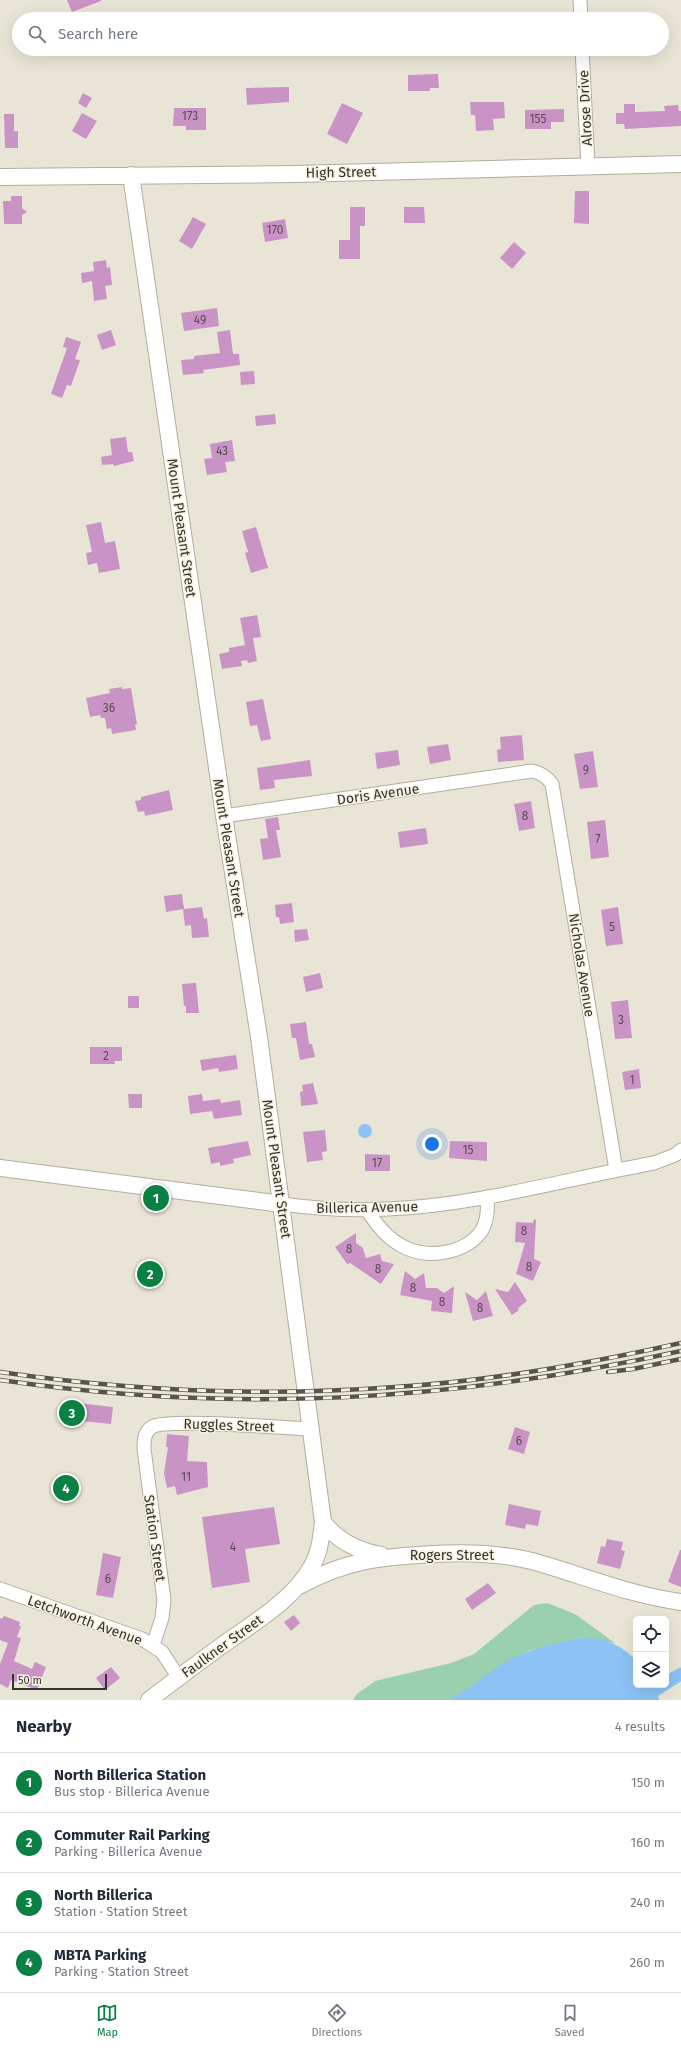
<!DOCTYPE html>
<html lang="en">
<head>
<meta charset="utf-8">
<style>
  :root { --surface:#fff; --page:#f6f6f7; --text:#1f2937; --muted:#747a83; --line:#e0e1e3; --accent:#0b8043 }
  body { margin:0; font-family:"Fira Sans",sans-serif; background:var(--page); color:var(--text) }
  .controls { position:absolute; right:12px; bottom:12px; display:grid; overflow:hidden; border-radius:6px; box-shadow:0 4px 16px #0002 }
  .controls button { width:36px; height:36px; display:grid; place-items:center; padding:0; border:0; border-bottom:1px solid var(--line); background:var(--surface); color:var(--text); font:20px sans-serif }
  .scale { position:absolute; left:12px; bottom:10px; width:95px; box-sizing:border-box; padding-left:4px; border:2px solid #35332d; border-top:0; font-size:11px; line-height:14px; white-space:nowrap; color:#35332d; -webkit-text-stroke:3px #f6f2e3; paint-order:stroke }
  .you { position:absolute; left:432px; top:1144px; width:14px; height:14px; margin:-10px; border:3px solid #fff; border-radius:50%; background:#1a73e8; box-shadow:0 0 0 6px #1a73e833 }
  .badge { display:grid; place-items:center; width:26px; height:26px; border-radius:50%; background:var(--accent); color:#fff; font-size:13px; font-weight:700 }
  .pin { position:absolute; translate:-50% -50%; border:2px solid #fff; box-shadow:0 1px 4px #0006 }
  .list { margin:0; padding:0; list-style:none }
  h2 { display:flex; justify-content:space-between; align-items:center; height:52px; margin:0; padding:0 16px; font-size:17px }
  h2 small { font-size:13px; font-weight:400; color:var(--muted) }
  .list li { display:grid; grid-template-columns:26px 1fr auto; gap:12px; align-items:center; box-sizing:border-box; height:60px; padding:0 16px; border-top:1px solid var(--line) }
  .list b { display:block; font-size:15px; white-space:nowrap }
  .list p { margin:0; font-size:13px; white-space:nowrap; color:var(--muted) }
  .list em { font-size:13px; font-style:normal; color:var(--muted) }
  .icon { flex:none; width:22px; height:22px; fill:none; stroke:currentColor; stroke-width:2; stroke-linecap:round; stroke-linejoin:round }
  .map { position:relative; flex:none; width:681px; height:1700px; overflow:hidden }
  .search { position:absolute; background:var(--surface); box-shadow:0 4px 16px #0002; left:12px; right:12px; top:12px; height:44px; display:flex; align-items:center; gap:10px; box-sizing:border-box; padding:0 14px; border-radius:22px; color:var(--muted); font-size:15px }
  .sheet { height:292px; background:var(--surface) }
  nav { display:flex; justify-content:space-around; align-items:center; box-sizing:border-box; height:56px; border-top:1px solid var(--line); background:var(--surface); font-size:11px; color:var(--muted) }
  nav a { display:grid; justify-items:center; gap:2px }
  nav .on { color:var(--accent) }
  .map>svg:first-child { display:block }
  .green { fill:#9bd0af }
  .water { fill:#8cc3f4 }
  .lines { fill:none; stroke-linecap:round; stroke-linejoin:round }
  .canal { stroke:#8cc3f4; stroke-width:13 }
  .building { fill:#c994c5 }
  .minor-casing { stroke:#b2ad9f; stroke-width:15 }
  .major-casing { stroke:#b2ad9f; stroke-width:18 }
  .minor { stroke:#fff; stroke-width:13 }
  .major { stroke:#fff; stroke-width:16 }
  .rail-casing { stroke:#56544c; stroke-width:4.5 }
  .rail { stroke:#f6f2e3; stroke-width:3; stroke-dasharray:9; stroke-linecap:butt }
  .labels { text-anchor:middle; stroke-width:3; stroke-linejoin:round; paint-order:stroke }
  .number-label { font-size:12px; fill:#5a4b53 }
  .street-label { font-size:14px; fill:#35332d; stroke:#f6f2e3 }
</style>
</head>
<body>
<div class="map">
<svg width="681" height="1700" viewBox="0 0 681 1700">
  <rect width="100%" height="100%" fill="#e9e5d6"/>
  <path class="green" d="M547 1603 575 1614 615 1643 584 1637 528 1651 490 1673 465 1692 448 1700H353L357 1694 375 1681 451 1663 474 1654 534 1605Z"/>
  <path class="water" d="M358 1131a7 7 0 1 1 14 0a7 7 0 1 1-14 0Z
    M584 1637C607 1639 619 1644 636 1660V1685H656L659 1700H448C471 1689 486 1673 507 1661 531 1648 558 1643 584 1637Z"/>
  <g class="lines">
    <path class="canal" d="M666 1683 681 1674
      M640 1700 663 1685"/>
  </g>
  <path class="building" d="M67 0H101V1L72 12Z
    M438 74 439 88H430V91H408V75Z
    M289 87V102L247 105 246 88Z
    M83 93 92 98 86 108 78 103Z
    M470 102H504L505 118 493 119 494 130 476 131 475 115H471Z
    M342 103 363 113 347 144 327 134Z
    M624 104H635V112L665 111 664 106 678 105 679 111H681V126L625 129 624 124H616V113H624Z
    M174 108H206V130H186V126H173Z
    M564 109V122H551V129H525V110Z
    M82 113 97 121 86 139 72 131Z
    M4 114H14V131H18V148H5Z
    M575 191H589V224L574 223Z
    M11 196H22V208L27 212 22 215V224H4L3 201H11Z
    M350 207H365V226H360V259H339V240H350Z
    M404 207H424L425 223H404Z
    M193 217 206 224 192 249 179 241Z
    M285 219 288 238 265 242 262 223Z
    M514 242 526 253 512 269 500 258Z
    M106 260 107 268 110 267 112 285 105 286 107 299 94 301 92 281 82 283 81 273 94 271 93 262Z
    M217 308 219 326 184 331 181 313Z
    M111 330 116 345 102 350 97 335Z
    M230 330 233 354H239L240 365 203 370 204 373 183 375 181 360 194 359V356L220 353 217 332Z
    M66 337 81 342 75 359 80 360 71 386 67 385 62 398 51 394 67 348 63 347Z
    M254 371 255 384 241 385 240 372Z
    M275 414 276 424 256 426 255 416Z
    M126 437 128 452H132L134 461 114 466 113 464 102 465 101 457 112 455 110 439Z
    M232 440 235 461 225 462 227 472 207 475 204 459 212 458 210 444Z
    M101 522 105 543 115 541 120 569 99 573 97 563 88 565 86 553 92 552 86 525Z
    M256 527 268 568 251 573 245 553 248 552 242 531Z
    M257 615 261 637 253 638 257 661 248 663 247 660 241 661 242 666 222 669 219 654 229 652V648L245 645 240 618Z
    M122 687V689L131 688 137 724 135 725 136 730 112 734 111 728 107 729 105 718H101L100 715 90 717 86 698 110 693 109 689Z
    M263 699 271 739 261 741 257 725 250 726 246 702Z
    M522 735 524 760 498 762 497 750 501 749 500 737Z
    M448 744 451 760 430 764 427 747Z
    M398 750 400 765 377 769 375 753Z
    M593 751 598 787 580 789 574 754Z
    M310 760 312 776 274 780 275 788 260 790 257 768Z
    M169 790 173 810 145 816 144 811 138 812 135 801 141 800V797Z
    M531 801 535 828 519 831 514 804Z
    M278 817 280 830H276L281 857 263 860 260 839 268 838 265 819Z
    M605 820 609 857 591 859 587 822Z
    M426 828 428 844 400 848 398 832Z
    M182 894 184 909 202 907 204 919 207 918 209 937 192 938 191 925 185 926 183 909 166 912 164 896Z
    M292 903 294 922 280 924 279 917H276L275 905Z
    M618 907 623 944 606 946 601 910Z
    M307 929 309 940 295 942 294 930Z
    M320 973 323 988 306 992 303 977Z
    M196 983 199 1013H186V1006H184L182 984Z
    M128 996H139V1008H128Z
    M628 1000 632 1038 615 1039 611 1002Z
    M306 1022 309 1044H312L315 1057 300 1060 296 1038H292L290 1024Z
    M90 1047H122V1061H114L115 1064H90Z
    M236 1055 238 1069 219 1072 218 1068 202 1071 200 1060Z
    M639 1069 641 1088 625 1090 622 1072Z
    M313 1083 318 1104 301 1106 300 1092 303 1091 302 1085Z
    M128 1094H142V1108H129Z
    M202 1094 203 1101 220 1099 221 1103 240 1100 242 1115 214 1119 212 1111 190 1114 188 1096Z
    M325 1130 327 1151 322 1152 323 1160 307 1162 303 1132Z
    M248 1141 251 1155 233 1159 234 1163 220 1166V1162L211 1164 208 1148Z
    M450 1141 487 1142V1161L449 1158Z
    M365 1154 390 1155V1171H365Z
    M534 1219 536 1220 534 1259 541 1262 533 1281 516 1274 525 1243 515 1242 516 1222 533 1223Z
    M356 1233V1243L363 1248 366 1258 380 1254 382 1261 394 1264 381 1284 350 1263 347 1264 335 1247Z
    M405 1271 415 1279 424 1273 426 1288H437L444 1293 454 1286 452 1313 431 1311 432 1301 400 1295Z
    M515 1282 527 1301 518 1308 519 1310 512 1315 495 1289 508 1292Z
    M486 1291 493 1316 473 1321 465 1292 477 1300Z
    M67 1400 77 1401V1403L113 1407 111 1424 64 1419Z
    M515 1427 530 1432 524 1454 508 1449Z
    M167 1434 189 1436 187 1461 207 1462 208 1487 177 1495 175 1486 167 1488 164 1473 168 1447H166Z
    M509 1504 541 1511 538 1526 526 1524 525 1529 505 1525Z
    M274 1507 280 1544 245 1549 250 1582 212 1588 202 1517Z
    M607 1539 623 1542 621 1550 625 1551 620 1569 597 1563 601 1546 605 1547Z
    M680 1550H681V1587L668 1582Z
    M103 1553 121 1557 113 1598 96 1595Z
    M488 1583 496 1593 472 1610 465 1599Z
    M294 1615 300 1623 291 1631 284 1622Z
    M4 1616 20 1622 19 1626H21L17 1637 21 1638 14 1661 32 1669 35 1662 46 1667 37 1690 11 1680 8 1688 0 1684V1664L8 1643 0 1640V1618L2 1619Z
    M111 1667 120 1678 105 1690 96 1678Z"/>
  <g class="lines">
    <g class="minor-casing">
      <path id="minor" d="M580 0 581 19
        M582 49 588 166
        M224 816 532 771C542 773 547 777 552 784L616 1170
        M282 1204C318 1209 353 1211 388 1209 478 1205 566 1179 654 1163L675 1155 681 1150
        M367 1210C377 1225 388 1240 406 1248 430 1259 467 1253 482 1230 488 1220 488 1208 487 1197
        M0 1589 142 1639 162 1652 179 1678
        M153 1645 162 1618 164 1600 144 1449C144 1441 144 1432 152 1427 166 1418 287 1428 311 1429"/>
    </g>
    <g class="major-casing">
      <path id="major" d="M131 175 224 816 259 1037 323 1522C321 1537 320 1552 312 1566 294 1599 255 1622 224 1644 199 1662 174 1681 149 1700
        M0 177 295 174 681 164
        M0 1168 282 1204
        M323 1522C337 1540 358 1551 381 1555
        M299 1586C346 1560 381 1557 433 1554 467 1552 499 1553 532 1561 582 1575 629 1595 681 1602"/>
    </g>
    <use href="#minor" class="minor"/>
    <use href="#major" class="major"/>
    <g class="rail-casing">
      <path id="rail" d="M0 1372C131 1391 263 1397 395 1387 491 1381 587 1364 681 1343
        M608 1372 633 1369 681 1359
        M0 1380C233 1414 451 1402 681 1351"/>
    </g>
    <use href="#rail" class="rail"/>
  </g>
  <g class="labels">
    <g class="number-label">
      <text x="190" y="120">173</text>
      <text x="538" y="123">155</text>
      <text x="275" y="234">170</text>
      <text x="200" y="324">49</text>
      <text x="222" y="455">43</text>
      <text x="109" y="712">36</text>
      <text x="586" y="774">9</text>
      <text x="525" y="820">8</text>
      <text x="598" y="843">7</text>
      <text x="612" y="931">5</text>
      <text x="621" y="1024">3</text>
      <text x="106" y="1060">2</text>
      <text x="632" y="1084">1</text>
      <text x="468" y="1154">15</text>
      <text x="377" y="1167">17</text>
      <text x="524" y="1235">8</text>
      <text x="349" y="1253">8</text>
      <text x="529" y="1271">8</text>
      <text x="378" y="1273">8</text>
      <text x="413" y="1292">8</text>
      <text x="442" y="1306">8</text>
      <text x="480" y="1312">8</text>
      <text x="519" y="1445">6</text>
      <text x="186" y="1481">11</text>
      <text x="233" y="1551">4</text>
      <text x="108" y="1583">6</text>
    </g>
    <g class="street-label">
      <text transform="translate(585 108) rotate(-93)" y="5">Alrose Drive</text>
      <text transform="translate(341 172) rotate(-1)" y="5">High Street</text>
      <text transform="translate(182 528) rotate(82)" y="5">Mount Pleasant Street</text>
      <text transform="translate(378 794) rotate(-8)" y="5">Doris Avenue</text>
      <text transform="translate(229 848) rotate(81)" y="5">Mount Pleasant Street</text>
      <text transform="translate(582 965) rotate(81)" y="5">Nicholas Avenue</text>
      <text transform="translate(277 1169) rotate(82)" y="5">Mount Pleasant Street</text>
      <text transform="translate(367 1207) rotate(-1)" y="5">Billerica Avenue</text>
      <text transform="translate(229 1425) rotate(2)" y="5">Ruggles Street</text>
      <text transform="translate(155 1538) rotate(82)" y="5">Station Street</text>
      <text x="452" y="1560">Rogers Street</text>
      <text transform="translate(85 1620) rotate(20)" y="5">Letchworth Avenue</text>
      <text transform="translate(222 1646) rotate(-36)" y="5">Faulkner Street</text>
    </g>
  </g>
</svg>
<div class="controls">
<button><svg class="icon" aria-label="locate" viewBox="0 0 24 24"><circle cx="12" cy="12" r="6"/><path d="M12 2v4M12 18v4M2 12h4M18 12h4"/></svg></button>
<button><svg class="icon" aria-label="layers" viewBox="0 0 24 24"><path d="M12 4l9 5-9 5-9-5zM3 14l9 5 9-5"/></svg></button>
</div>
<div class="scale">50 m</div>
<div class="you"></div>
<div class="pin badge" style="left:156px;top:1198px">1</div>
<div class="pin badge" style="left:150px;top:1274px">2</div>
<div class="pin badge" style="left:72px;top:1413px">3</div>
<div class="pin badge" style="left:66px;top:1488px">4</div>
<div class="search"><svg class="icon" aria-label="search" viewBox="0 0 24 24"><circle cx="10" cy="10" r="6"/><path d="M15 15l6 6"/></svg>Search here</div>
</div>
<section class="sheet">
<h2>Nearby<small>4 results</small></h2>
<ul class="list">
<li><span class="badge">1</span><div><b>North Billerica Station</b><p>Bus stop · Billerica Avenue</p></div><em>150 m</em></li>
<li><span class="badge">2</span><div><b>Commuter Rail Parking</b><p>Parking · Billerica Avenue</p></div><em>160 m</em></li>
<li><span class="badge">3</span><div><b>North Billerica</b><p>Station · Station Street</p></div><em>240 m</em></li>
<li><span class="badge">4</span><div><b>MBTA Parking</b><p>Parking · Station Street</p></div><em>260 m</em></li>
</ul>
</section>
<nav>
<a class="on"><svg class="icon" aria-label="map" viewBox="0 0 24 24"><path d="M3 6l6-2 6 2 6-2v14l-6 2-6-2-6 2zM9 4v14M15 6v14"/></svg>Map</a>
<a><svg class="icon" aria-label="directions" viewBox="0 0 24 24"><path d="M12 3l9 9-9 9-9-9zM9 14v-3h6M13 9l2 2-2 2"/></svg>Directions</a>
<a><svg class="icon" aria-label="saved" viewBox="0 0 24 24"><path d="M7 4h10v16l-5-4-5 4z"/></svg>Saved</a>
</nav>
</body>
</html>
